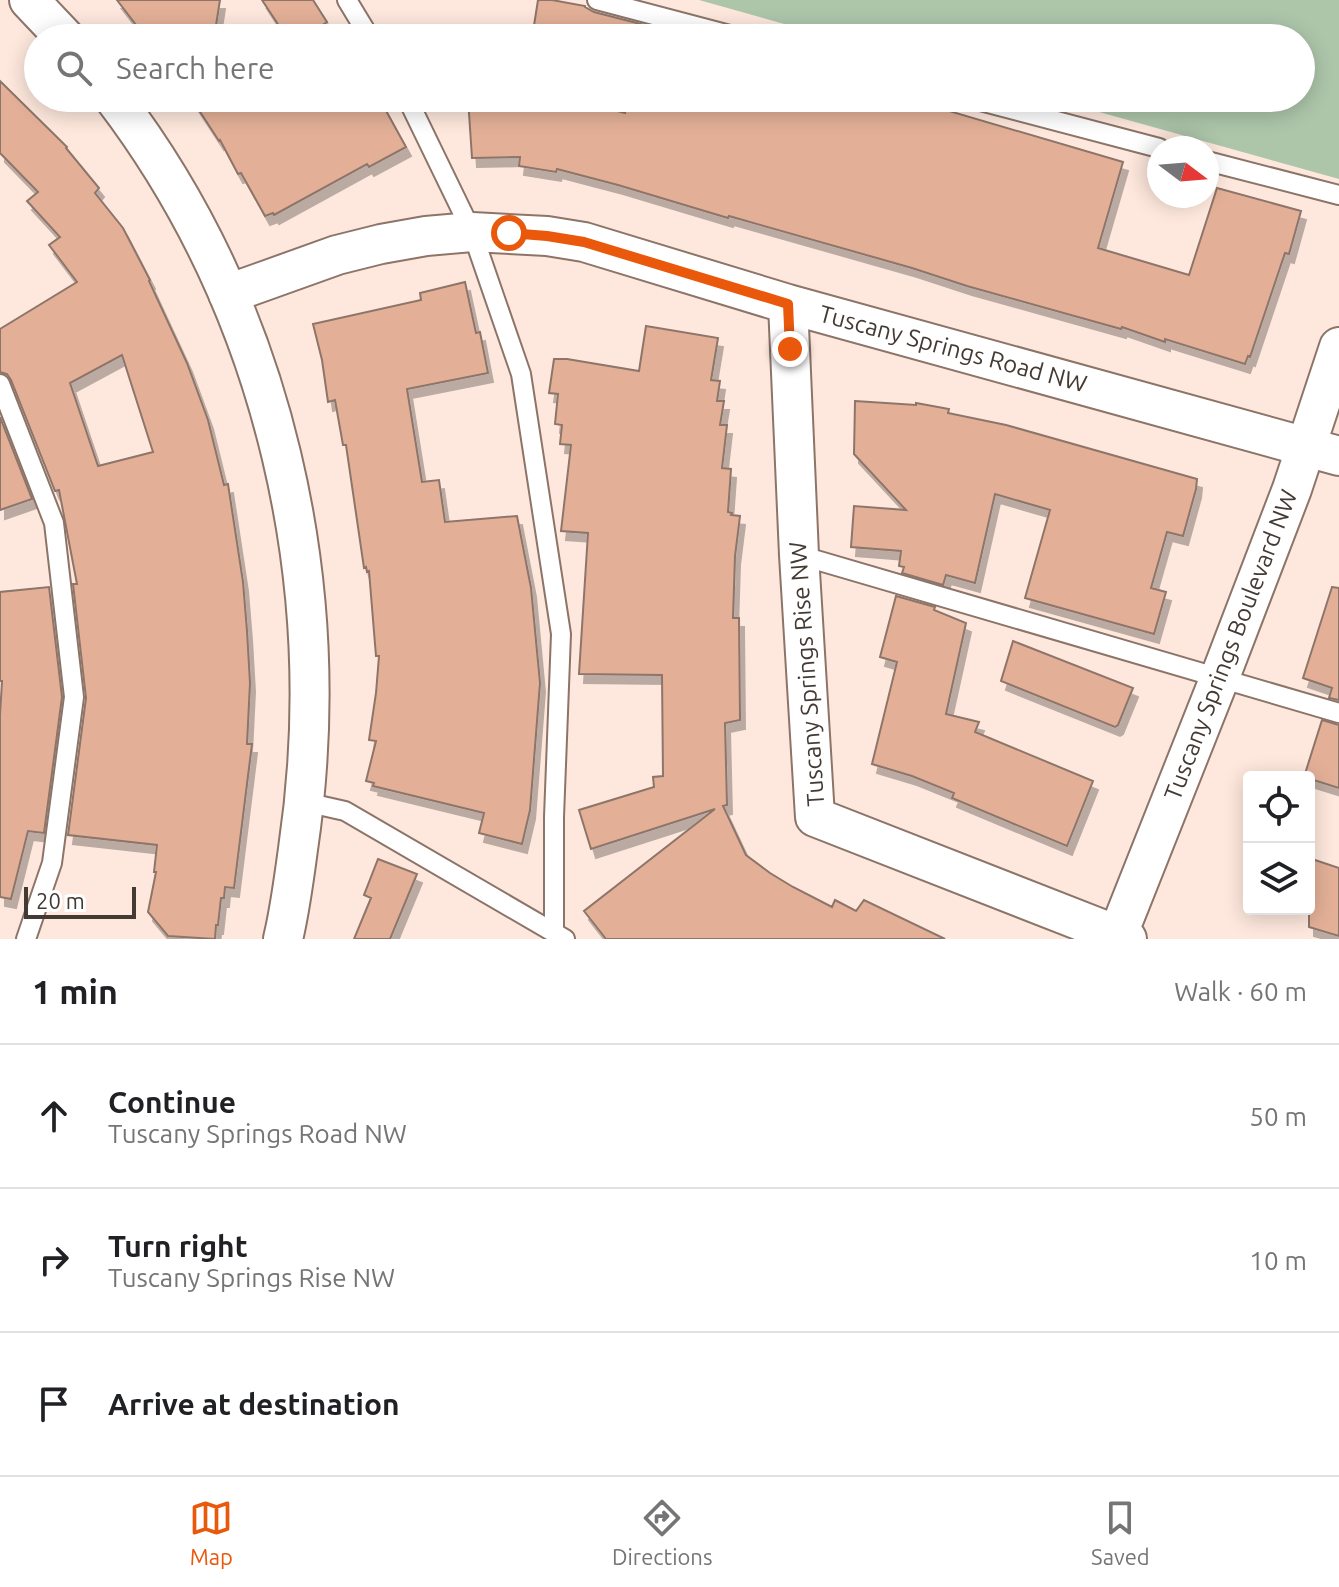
<!DOCTYPE html>
<html lang="en">
<head>
<meta charset="utf-8">
<style>
  :root { --surface:#fff; --page:#f6f6f6; --text:#202124; --muted:#757577; --line:#e0e0e0; --accent:#ea580c }
  body { margin:0; font-family:Ubuntu,sans-serif; background:var(--page); color:var(--text) }
  .controls { position:absolute; right:24px; bottom:24px; display:grid; overflow:hidden; border-radius:8px; box-shadow:0 4px 20px #0003 }
  .controls button { width:72px; height:72px; display:grid; place-items:center; padding:0; border:0; border-bottom:2px solid var(--line); background:var(--surface); color:var(--text); font:40px sans-serif }
  .compass { position:absolute; left:1147px; top:136px; width:72px; height:72px; border-radius:50%; background:var(--surface); box-shadow:0 4px 20px #0003; rotate:106deg }
  .scale { position:absolute; left:24px; bottom:20px; width:112px; box-sizing:border-box; padding-left:8px; border:4px solid #443a34; border-top:0; font-size:22px; line-height:28px; white-space:nowrap; color:#443a34; -webkit-text-stroke:6px #fff; paint-order:stroke }
  .stop { position:absolute; width:24px; height:24px; margin:-18px; border:6px solid #ea580c; border-radius:50%; background:#fff }
  .stop.end { background:#ea580c; border-color:#fff; box-shadow:0 2px 8px #0008 }
  .list { margin:0; padding:0; list-style:none }
  h2 { display:flex; justify-content:space-between; align-items:center; height:104px; margin:0; padding:0 32px; font-size:34px }
  h2 small { font-size:26px; font-weight:400; color:var(--muted) }
  .list li { display:grid; grid-template-columns:52px 1fr auto; gap:24px; align-items:center; box-sizing:border-box; height:144px; padding:0 32px; border-top:2px solid var(--line) }
  .list b { display:block; font-size:30px; white-space:nowrap }
  .list p { margin:0; font-size:26px; white-space:nowrap; color:var(--muted) }
  .list em { font-size:26px; font-style:normal; color:var(--muted) }
  .icon { flex:none; width:44px; height:44px; fill:none; stroke:currentColor; stroke-width:2; stroke-linecap:round; stroke-linejoin:round }
  .map { position:relative; flex:none; width:1339px; height:939px; overflow:hidden }
  .search { position:absolute; background:var(--surface); box-shadow:0 4px 20px #0003; left:24px; right:24px; top:24px; height:88px; display:flex; align-items:center; gap:20px; box-sizing:border-box; padding:0 28px; border-radius:44px; color:var(--muted); font-size:30px }
  .sheet { height:536px; background:var(--surface) }
  nav { display:flex; justify-content:space-around; align-items:center; box-sizing:border-box; height:112px; border-top:2px solid var(--line); background:var(--surface); font-size:22px; color:var(--muted) }
  nav a { display:grid; justify-items:center; gap:4px }
  nav .on { color:var(--accent) }
  .map>svg:first-child { display:block }
  .green { fill:#adc6aa }
  .building { fill:#e3b097; stroke:#8d756a; stroke-width:2; fill-rule:evenodd; filter:url(#shadow) }
  .lines { fill:none; stroke-linecap:round; stroke-linejoin:round }
  .lane-casing { stroke:#8c7468; stroke-width:22 }
  .street-casing { stroke:#8c7468; stroke-width:42 }
  .lane { stroke:#fff; stroke-width:18 }
  .street { stroke:#fff; stroke-width:38 }
  .route { stroke:#ea580c; stroke-width:10 }
  .labels { text-anchor:middle; stroke-width:6; stroke-linejoin:round; paint-order:stroke }
  .street-label { font-size:24px; fill:#443a34; stroke:#fff }
</style>
</head>
<body>
<div class="map">
<svg width="1339" height="939" viewBox="0 0 1339 939">
  <defs>
    <filter id="shadow"><feDropShadow dx="5" dy="9" stdDeviation="0" flood-color="#0004"/></filter>
  </defs>
  <rect width="100%" height="100%" fill="#fee8dd"/>
  <path class="green" d="M699 0H1339V179L1049 98H1301V38H834Z"/>
  <path class="building" d="M117 0H220L214 38H146Z
    M262 0H313L327 22 303 38H287Z
    M538 0H552L585 6V7L594 12 664 30 663 38H532Z
    M0 81 67 147 66 148 99 188 95 193 123 228 150 280 149 281 187 363 208 420 224 485 228 484 243 582 247 631 250 683 247 744H252L234 888 225 887 224 898H221L218 925H216L215 939 168 936 148 912 156 872H154L157 845 68 835 86 698 73 584H77L59 490 55 491 11 380 7 374 0 372V329L77 282 49 245 60 237 27 201 38 192 0 153ZM122 355 153 452 98 466 70 383Z
    M191 98H379L406 147 369 167 367 164 274 215 273 213 265 216 241 173 238 174 220 140 219 141Z
    M468 98H543L571 103 596 110 598 106 625 113 627 98H905L1123 162 1098 248 1189 275 1217 188 1301 211 1289 254 1285 253 1250 357 1248 356 1245 364 1165 339V342L1122 327 1121 329 967 286 912 268 729 216 728 218 618 185 557 169 556 172 519 166 520 157 472 158Z
    M465 282 476 333 480 332 488 373 407 389 422 482 439 480 445 522 517 516 531 588 540 683 530 810 522 844 479 833 484 813 373 786 374 783 366 781 376 741 369 740 376 693 379 656H376L369 571 367 572 366 567 364 568 346 445H343L335 400 328 402 322 360 313 324 421 300 420 293Z
    M646 326 718 338 711 380 720 381 717 401H724L720 425H727L722 468 731 469 728 512 732 513 731 515 740 516 735 556 733 618H739L740 720 725 723 727 805 723 806 746 855 770 873 793 887 832 907 835 900 856 911 864 900 945 939H606L584 911 715 809 591 849 579 810 654 787 653 777 663 776 662 675 579 674 588 533 561 531 571 445 560 444 562 425 555 424 558 394 549 393 554 359H567L639 371Z
    M855 401 916 405V403L949 409 948 413 1006 425 1197 479 1196 489 1183 536 1167 532 1151 588 1166 592 1154 634 1025 598 1050 510 995 494 975 583 946 575 943 585 902 573 904 567 899 566 901 551 851 547 854 506 906 510 854 454Z
    M0 417 32 499 0 510Z
    M49 587 62 697 44 833 28 831 11 899 0 897V715L2 681H0V592Z
    M1332 587 1339 588V700L1329 698 1332 688 1303 678Z
    M896 596 935 607 934 610 966 623 946 714 979 722 975 732 1093 781 1067 846 952 798 954 793 912 776 872 764 897 662 880 657Z
    M1013 641 1133 688 1118 725 1115 727 1001 681Z
    M1322 720 1339 725V788L1304 777Z
    M1309 858 1339 868V936L1309 927Z
    M378 859 417 874 390 939H354L371 898 364 895Z"/>
  <g class="lines">
    <g class="lane-casing">
      <path id="lane" d="M347 0 370 38
        M597 0 741 38
        M407 98 472 232 521 374 561 634 554 817V932
        M969 98 1159 148
        M1207 161 1339 195
        M0 384 54 523 74 697 52 863 26 939
        M799 555 1339 713
        M305 802 345 811 565 939"/>
    </g>
    <g class="street-casing">
      <path id="street" d="M29 0 65 38
        M114 98C276 311 337 587 298 849 294 879 290 910 283 939
        M228 294 337 255 381 244 426 236 472 232 547 236 584 242 788 304 1339 456
        M788 304 799 555 815 817 1127 939
        M1116 939 1220 677 1292 489 1339 347"/>
    </g>
    <use href="#lane" class="lane"/>
    <use href="#street" class="street"/>
  </g>
  <g class="lines">
    <path class="route" d="M509 233 547 236 584 242 788 304 790 349"/>
  </g>
  <g class="labels">
    <g class="street-label">
      <text transform="translate(953 349) rotate(15)" y="8">Tuscany Springs Road NW</text>
      <text transform="translate(1231 645) rotate(-69)" y="8">Tuscany Springs Boulevard NW</text>
      <text transform="translate(807 674) rotate(-94)" y="8">Tuscany Springs Rise NW</text>
    </g>
  </g>
</svg>
<div class="controls">
<button><svg class="icon" aria-label="locate" viewBox="0 0 24 24"><circle cx="12" cy="12" r="6"/><path d="M12 2v4M12 18v4M2 12h4M18 12h4"/></svg></button>
<button><svg class="icon" aria-label="layers" viewBox="0 0 24 24"><path d="M12 4l9 5-9 5-9-5zM3 14l9 5 9-5"/></svg></button>
</div>
<svg class="compass" viewBox="-18 -18 36 36"><path d="M0-13l5 13h-10z" fill="#e53935"/><path d="M0 13l5-13h-10z" fill="#757577"/></svg>
<div class="scale">20 m</div>
<div class="stop" style="left:509px;top:233px"></div>
<div class="stop end" style="left:790px;top:349px"></div>
<div class="search"><svg class="icon" aria-label="search" viewBox="0 0 24 24"><circle cx="10" cy="10" r="6"/><path d="M15 15l6 6"/></svg>Search here</div>
</div>
<section class="sheet">
<h2>1 min<small>Walk · 60 m</small></h2>
<ul class="list">
<li><svg class="icon" aria-label="ahead" viewBox="0 0 24 24"><path d="M12 20V5M6 11l6-6 6 6"/></svg><div><b>Continue</b><p>Tuscany Springs Road NW</p></div><em>50 m</em></li>
<li><svg class="icon" aria-label="right" viewBox="0 0 24 24"><path d="M7 20v-9h11M14 6l5 5-5 5"/></svg><div><b>Turn right</b><p>Tuscany Springs Rise NW</p></div><em>10 m</em></li>
<li><svg class="icon" aria-label="arrive" viewBox="0 0 24 24"><path d="M6 21V4h12l-3 4 3 4H6"/></svg><div><b>Arrive at destination</b></div></li>
</ul>
</section>
<nav>
<a class="on"><svg class="icon" aria-label="map" viewBox="0 0 24 24"><path d="M3 6l6-2 6 2 6-2v14l-6 2-6-2-6 2zM9 4v14M15 6v14"/></svg>Map</a>
<a><svg class="icon" aria-label="directions" viewBox="0 0 24 24"><path d="M12 3l9 9-9 9-9-9zM9 14v-3h6M13 9l2 2-2 2"/></svg>Directions</a>
<a><svg class="icon" aria-label="saved" viewBox="0 0 24 24"><path d="M7 4h10v16l-5-4-5 4z"/></svg>Saved</a>
</nav>
</body>
</html>
